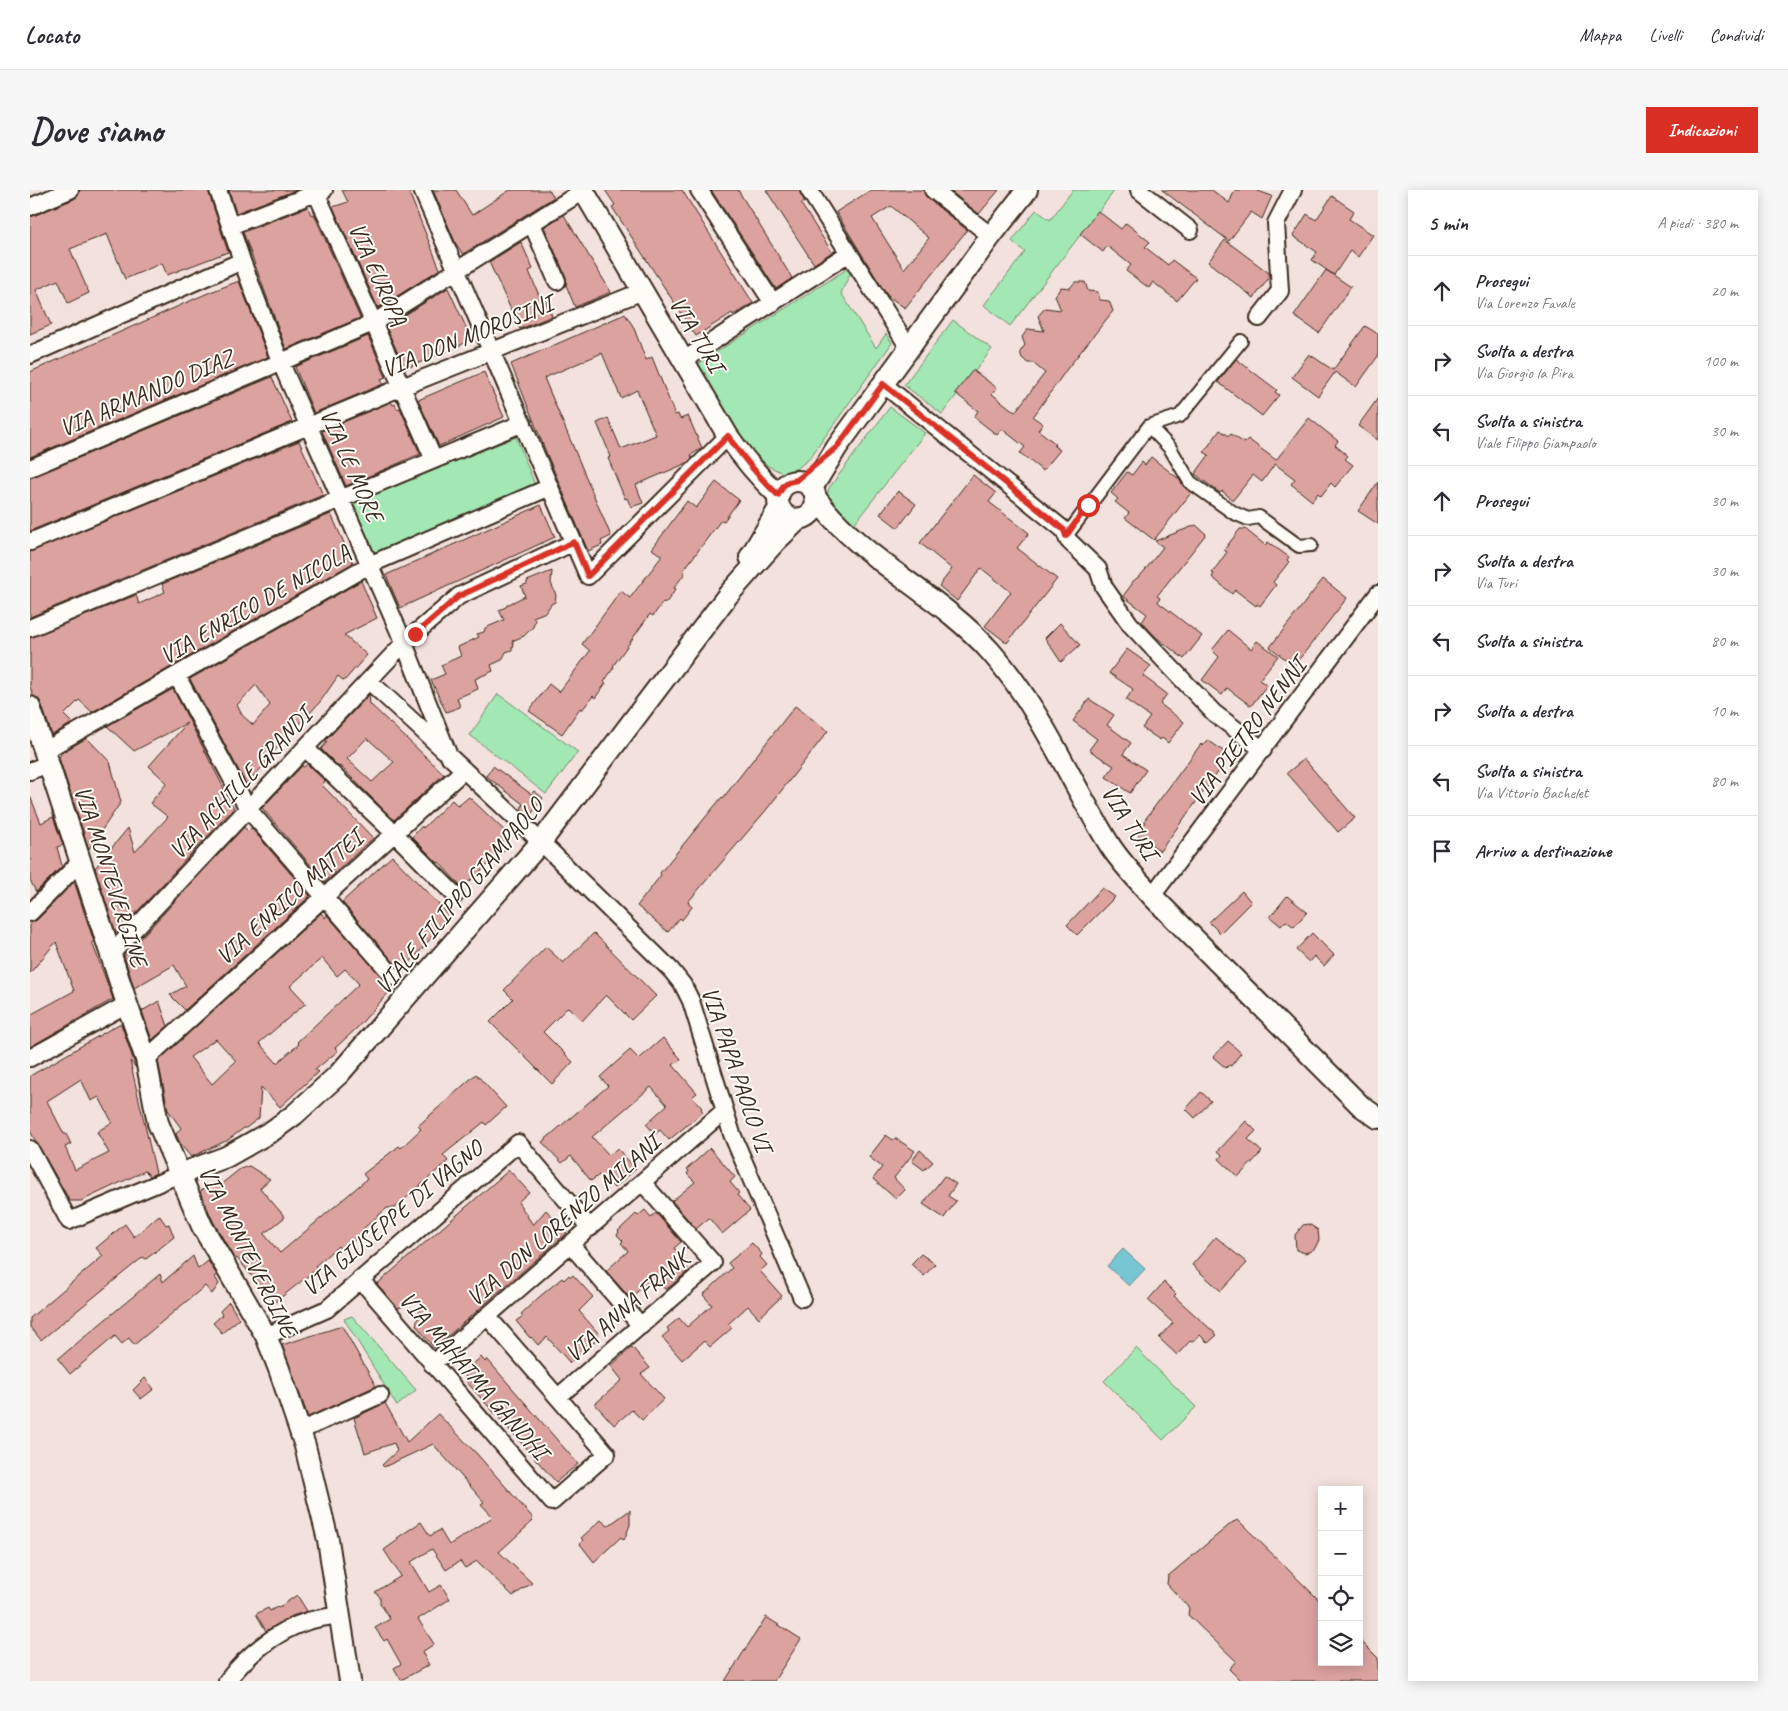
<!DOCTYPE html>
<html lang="it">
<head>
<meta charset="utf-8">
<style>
  :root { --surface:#fff; --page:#f7f7f7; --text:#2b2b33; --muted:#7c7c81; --line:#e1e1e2; --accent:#d93025 }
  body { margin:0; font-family:Caveat,sans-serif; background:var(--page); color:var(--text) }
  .controls { position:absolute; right:15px; bottom:15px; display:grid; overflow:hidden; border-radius:0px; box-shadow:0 2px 12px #0003 }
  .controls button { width:45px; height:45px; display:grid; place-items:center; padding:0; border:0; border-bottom:1px solid var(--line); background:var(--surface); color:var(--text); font:25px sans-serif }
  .stop { position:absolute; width:15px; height:15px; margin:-11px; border:4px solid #d93025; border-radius:50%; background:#fff }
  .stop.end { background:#d93025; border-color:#fff; box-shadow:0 1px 5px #0008 }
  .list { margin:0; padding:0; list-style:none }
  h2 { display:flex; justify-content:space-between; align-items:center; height:65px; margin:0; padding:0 20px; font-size:21px }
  h2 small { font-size:16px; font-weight:400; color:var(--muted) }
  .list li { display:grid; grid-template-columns:32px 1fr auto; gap:15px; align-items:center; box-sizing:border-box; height:70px; padding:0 20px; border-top:1px solid var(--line) }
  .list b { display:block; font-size:19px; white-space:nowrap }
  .list p { margin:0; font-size:16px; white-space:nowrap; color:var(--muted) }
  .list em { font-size:16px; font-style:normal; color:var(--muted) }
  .icon { flex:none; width:28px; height:28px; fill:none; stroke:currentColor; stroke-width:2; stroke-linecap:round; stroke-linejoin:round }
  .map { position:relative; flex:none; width:1348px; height:1491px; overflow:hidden; border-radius:0px }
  header { display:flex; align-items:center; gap:30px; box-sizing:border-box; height:70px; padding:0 25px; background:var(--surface); border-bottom:1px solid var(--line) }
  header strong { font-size:24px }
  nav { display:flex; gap:28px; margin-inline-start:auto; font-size:18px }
  .intro { display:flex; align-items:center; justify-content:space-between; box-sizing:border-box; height:120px; padding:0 30px }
  h1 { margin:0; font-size:35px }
  .button { padding:12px 22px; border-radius:0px; background:var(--accent); color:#fff; font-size:18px; font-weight:700 }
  main { display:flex; gap:30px; padding:0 30px }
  aside { flex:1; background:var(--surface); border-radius:0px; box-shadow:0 2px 12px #0003 }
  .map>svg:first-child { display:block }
  .green { fill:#a3e8b4; stroke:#6f8969 }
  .water { fill:#77c6d3; stroke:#5f888b }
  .building { fill:#dca2a0; stroke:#3b2a1e; fill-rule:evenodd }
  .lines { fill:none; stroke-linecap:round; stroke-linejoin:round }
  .pedestrian-casing { stroke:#3b2a1e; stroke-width:16 }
  .minor-casing { stroke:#3b2a1e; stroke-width:20 }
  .tertiary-casing { stroke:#3b2a1e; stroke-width:24 }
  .pedestrian { stroke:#fdfcf7; stroke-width:12 }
  .minor { stroke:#fdfcf7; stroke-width:16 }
  .tertiary { stroke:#fdfcf7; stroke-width:20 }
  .route { stroke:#d93025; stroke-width:6 }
  .labels { text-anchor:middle; stroke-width:4; stroke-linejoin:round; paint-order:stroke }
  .street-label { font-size:24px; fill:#3b2a1e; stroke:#fdfcf7 }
</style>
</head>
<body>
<header>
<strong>Locato</strong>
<nav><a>Mappa</a><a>Livelli</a><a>Condividi</a></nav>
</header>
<div class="intro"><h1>Dove siamo</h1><a class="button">Indicazioni</a></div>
<main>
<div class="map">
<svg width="1348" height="1491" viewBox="0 0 1348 1491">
  <rect width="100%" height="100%" fill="#f3e1dd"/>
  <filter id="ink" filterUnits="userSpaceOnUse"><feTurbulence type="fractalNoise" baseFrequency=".02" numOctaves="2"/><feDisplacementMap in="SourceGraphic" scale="10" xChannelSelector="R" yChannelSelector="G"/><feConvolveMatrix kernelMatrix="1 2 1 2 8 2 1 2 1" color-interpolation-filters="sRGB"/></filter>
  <g filter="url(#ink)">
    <path class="green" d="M1043 0H1085L980 136 954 115 995 62 982 51 1006 20 1020 30Z
      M817 79 820 84 811 103 846 158 856 144 862 153 779 269 769 277 757 283H753L738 276 714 252 668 174Z
      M923 130 962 159 912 224 874 195Z
      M860 217 895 243 824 334 802 316 797 307 799 298Z
      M486 247 505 295 346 366 323 313Z
      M468 504 548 562 516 604 440 545Z
      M322 1126 386 1200 367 1216 314 1129Z
      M1106 1158 1166 1217 1133 1250 1074 1191Z"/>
    <path class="water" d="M1093 1059 1115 1079 1099 1096 1077 1076Z"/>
    <path class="building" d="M50 0H178L198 62 137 85 132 73 95 89 77 44 40 59 59 103 38 113 28 90 6 100 21 135 0 144V27L44 9 48 6Z
      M199 0H266L206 23Z
      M312 0H378L410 79 348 118 303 17 318 12Z
      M403 0H426L442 25 480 0H519L524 7 433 64 426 54Z
      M575 0H652L723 113 703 125 702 123 666 146 582 17 585 15Z
      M681 0H708L762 88 746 99Z
      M736 0H769L775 12 771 14 802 62 784 74Z
      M841 0H893L897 8 937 40 875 118 858 106 853 99 806 22ZM861 16 899 48 874 79 842 28Z
      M919 0H969L949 24Z
      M1132 0H1182L1199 13 1205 0H1225L1242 6 1232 29 1221 22 1199 51Z
      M1302 6 1324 21 1319 29 1343 45 1328 67 1320 61 1304 85 1282 70 1287 62 1263 46 1277 24 1286 30Z
      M278 17 281 25 284 24 330 128 256 159 213 42Z
      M1068 21 1091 39 1096 33 1120 52 1115 57 1138 75 1142 70 1166 88 1147 111 1123 92 1119 98 1096 81 1101 75 1077 56 1073 62 1050 44Z
      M534 25 581 102 545 117 536 95V87L514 37Z
      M1195 50 1239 83V88L1224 108 1178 72Z
      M491 52 503 79 499 81 510 108 514 106 522 126 490 139 459 72Z
      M1296 80 1321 97 1289 143 1264 126Z
      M209 91 238 167 0 267V182L178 103Z
      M1045 92H1055L1058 101 1068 102 1070 110 1079 111 1083 121 1037 179 1003 227 1013 234 1008 240 1026 254 1024 256 1030 260 1013 281 990 263 995 257 972 239 967 245 944 227 948 221 925 203 943 180 967 198 962 204 985 222 1015 183 1003 173H998L992 168 990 162 995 155 992 147 998 139 1014 141 1008 126 1015 118 1031 120 1025 106 1031 97 1040 98Z
      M418 98 442 150 375 179 356 137Z
      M595 124 603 136 616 170 622 167 645 225 648 224 650 229 658 226 672 258 661 265 662 268 657 273 606 295 613 313 601 317 597 308 595 309 578 268 581 267 567 233 578 228 591 259 626 245 607 200 591 208 572 163 514 188 581 346 571 351 572 355 558 361 516 262 481 174Z
      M1335 136 1348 144V166L1326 197 1305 182 1288 206 1262 187 1279 164 1303 180Z
      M338 146 356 187 351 189 353 194 284 223 265 177Z
      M1206 169 1247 200 1245 202 1249 205 1232 226 1188 192Z
      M454 182 474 227 409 256 388 210Z
      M242 187 262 232 0 341V288Z
      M1348 208V250L1328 236Z
      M361 212 363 215 365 214 367 219 370 218 390 264 316 296 292 241Z
      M1279 228 1308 251 1305 255 1318 266 1315 269 1323 275 1305 297 1301 293 1291 306 1288 303 1282 311 1261 294 1265 289 1245 274 1232 292 1223 285 1203 310 1192 301 1190 303 1165 284 1179 265 1174 262 1190 240 1199 246 1201 244 1214 253 1218 249 1246 270Z
      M269 251 293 305 0 427V362Z
      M1121 267 1149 289 1153 296 1161 303 1124 350 1095 328 1099 323 1085 312 1088 309 1081 303 1097 282 1102 285 1112 272 1115 275Z
      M943 285 966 303 959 312 999 343 987 358 1027 389 977 453 955 436 981 402 951 378 927 411 909 396 922 379 890 353Z
      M686 292 709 310 694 331 691 330 653 381 655 383 644 398 646 399 636 413 633 412 623 426 620 424 583 476 584 477 574 492 576 493 565 508 563 506 552 520 550 518 532 544 499 521 519 494 529 502 560 461 552 454 591 401 600 408 632 366 622 359 657 311 666 318Z
      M1348 292V334L1328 321Z
      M868 301 886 314 868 338 850 324Z
      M511 315 525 347 370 418 356 385Z
      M301 324 323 373 62 522 49 510 34 525 42 533 22 545 11 513 8 509 3 506 0 496V448L106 405 109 414 135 402 132 394Z
      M1166 335 1176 344 1127 406 1130 408 1128 412 1172 446 1154 469 1126 447 1112 432 1117 424 1093 406 1102 394V392L1112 384 1133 357 1125 351Z
      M1210 339H1215L1235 355 1238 352 1259 367 1257 370 1259 372 1243 392 1246 395 1230 416 1227 414 1226 416 1205 400 1202 404 1182 387 1184 384 1182 383 1197 362 1194 360Z
      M522 381 521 393 526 405 525 412 521 414 516 422 503 427 505 430 503 437 494 446 482 451 484 456 482 457V460L476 462 472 470 461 475 463 481 445 489 448 499 427 508 430 517 416 522 401 490 415 484 411 475 431 466 428 457 449 447 447 444 454 442 455 438 474 430 469 420 476 417 477 415 495 406 491 396 497 394V391Z
      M1293 389 1317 408 1264 476 1240 457Z
      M331 391 347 428 314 445 337 465 314 491 308 486 290 512 237 569 238 571 216 594 160 489ZM226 495 240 515 223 535 212 525 207 515Z
      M1030 433 1050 455 1031 472 1015 448Z
      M1198 440 1221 459 1227 451 1248 466 1229 490 1237 495 1221 516 1197 498 1192 505 1172 490 1189 467 1182 460Z
      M1097 459 1121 476 1113 486 1137 504 1130 514 1154 532 1138 553 1132 548 1130 550 1112 538 1120 527 1096 510 1103 499 1079 483Z
      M143 499 204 618 86 744 65 678 98 638 105 662 138 627 120 613 137 593 119 576 157 533 104 561 77 536Z
      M339 505 340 514 414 584 364 630 310 576 309 577 291 559 297 552 296 550ZM337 548 364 572 342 592 317 569Z
      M1059 509 1084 525 1077 535 1101 553 1093 564 1116 580 1100 603 1076 587 1084 576 1059 560 1067 549 1043 531Z
      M765 516 798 541 737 619 658 712 662 717 652 730 650 728 638 742 607 716 631 685 630 683 692 607 693 608Z
      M57 548 80 572 91 612 59 659 29 568 31 563Z
      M1178 550 1200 566 1130 661 1107 644 1116 632 1114 631 1171 554 1173 556Z
      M1274 569 1325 628 1308 642 1257 583Z
      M277 574 295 591 292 595 343 648 295 692 232 618 272 576 274 577Z
      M463 576 501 604 504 601 513 608 500 626 491 619 493 614 456 586Z
      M0 606 11 633 23 627 33 655 27 657 32 676 6 702 0 690Z
      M439 607 478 644 473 649 479 656 432 698 409 672 408 673 382 647 392 636 393 638 422 610 428 616Z
      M214 637 218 641 221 638 280 706 155 820 140 805 156 796 144 775 104 798 94 766Z
      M362 666 420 726 372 782 312 712Z
      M43 693 45 694 64 752H62L83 809 0 857V825L44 801 26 752 0 783V733L7 730Z
      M1072 698 1085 707 1047 745 1037 735Z
      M1212 701 1221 712 1190 743 1179 732Z
      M1257 706 1277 722 1264 737 1256 731 1251 736 1240 727Z
      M291 723 295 728 297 725 360 796 358 798 360 801 327 838 305 858 308 861 285 880 288 882 250 917 231 897 229 928 216 938H214L198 950 161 967 151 955 146 944 151 938 138 920 128 871ZM292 768 307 786 315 779 329 794 267 852 269 854 247 873 229 853 276 813 260 796ZM186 849 206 871 182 894 160 867Z
      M564 743 626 806 601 830 576 805 552 831 538 817 513 842 543 872 522 894 460 832 483 809 474 800 516 757 533 773Z
      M1282 743 1304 765 1294 776 1284 766 1279 772 1266 760Z
      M129 811 138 836 122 850 112 821Z
      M89 834H91L104 872 106 878 100 871 126 983 120 986 115 981 51 1011H40L0 941V886ZM51 889 61 911 69 907 82 932 67 942 79 963 45 980 35 957 41 954 36 944H34L17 911Z
      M633 848 651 869 643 875 667 903 662 907 672 918 671 919 673 922 639 950 630 940 625 944 616 934 637 915 621 897 562 947 579 965 588 959 606 979 584 998 579 992 576 993 569 985 561 991 541 966 532 973 512 952 578 896 570 887 600 860 609 869Z
      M1198 851 1211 863 1201 876 1199 875 1196 878 1183 867Z
      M446 884 476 917 456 935 454 932 413 965 418 971 365 1018H357L333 1039 335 1041 312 1061 308 1056 285 1076 288 1078 244 1113 207 1068 205 1070 183 1031 170 1002 175 997 177 999 186 992 190 995 210 979 219 976 240 989 230 998 255 1027 234 1044 250 1063 337 989 333 984 369 956 371 958 391 939 388 936Z
      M1171 902 1181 911 1165 928 1156 919Z
      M1216 931 1226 941 1218 949 1232 962 1208 987 1189 969 1192 965 1188 961Z
      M856 945 863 950 865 948 885 961 864 988 875 1000 866 1009 843 989 852 977 839 967Z
      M680 958 705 987 700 992 709 1003 707 1005 720 1020 692 1044 679 1028 666 1039 642 1011 665 992 657 984 659 981 657 979Z
      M890 960 903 972 894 980 882 971Z
      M479 980 499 1002 488 1012 503 1035 516 1020 537 1043 404 1158 386 1135 392 1110 368 1118 347 1094Z
      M914 986 926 994 918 1006 926 1011 914 1028 893 1014Z
      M615 1020 621 1027 626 1023 651 1052 644 1058 654 1069 652 1071 658 1079 656 1081 657 1082 638 1098 635 1099 622 1089 600 1108 576 1081 598 1061 591 1053 593 1051 587 1045 589 1042 588 1041 606 1024 608 1026Z
      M129 1025 136 1035 139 1034 144 1047 116 1069 113 1067 11 1150 0 1137V1128L73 1066 66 1058 95 1034 104 1047Z
      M1279 1034 1288 1040 1289 1050 1285 1058 1281 1061 1275 1063 1266 1060 1265 1045 1273 1035Z
      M1186 1047 1217 1073 1191 1101 1162 1075Z
      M722 1053 732 1064 730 1067 737 1075 730 1081 752 1106 729 1128 718 1116 698 1134 702 1138 680 1157 674 1151 652 1170 632 1147 639 1141 637 1138 649 1128 657 1137 682 1115 673 1105 702 1078 698 1073Z
      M891 1064 905 1074 894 1086 881 1074Z
      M163 1066 168 1079 178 1071 187 1085 185 1087 189 1094 182 1104 175 1096 104 1155 99 1148 92 1154 85 1146 40 1184 28 1169 130 1084 133 1092Z
      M539 1085 541 1087 543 1085 563 1107 549 1121 569 1144 567 1146 569 1148 540 1173 517 1147 508 1155 501 1147 500 1148 486 1131 493 1126 491 1124 508 1108 532 1088 534 1090Z
      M1134 1092 1146 1104 1144 1106 1187 1145 1178 1153 1170 1145 1162 1152 1160 1151 1147 1165 1129 1148 1143 1133 1118 1110Z
      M199 1112 209 1129 192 1143 183 1133 192 1125 190 1121Z
      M312 1136 346 1196 278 1227 252 1155Z
      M602 1157 620 1178 611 1184 634 1209 612 1230 602 1220 584 1235 565 1214 592 1190 581 1176Z
      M451 1167 455 1172 457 1169 548 1274 526 1292 434 1189 436 1187 433 1183Z
      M115 1188 124 1199 111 1209 103 1200Z
      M355 1213 377 1252 408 1224 447 1264 503 1328 501 1330 503 1331 469 1362 502 1393 483 1406 447 1371 435 1378 430 1371 416 1380 402 1359 381 1372 399 1402 411 1395 420 1409 388 1429 404 1454 392 1462 399 1475 371 1490 364 1478 371 1474 357 1449 354 1451 345 1438 360 1429 350 1413V1407L345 1402 371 1386 354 1360 368 1350 367 1348 391 1332 400 1346 410 1340 419 1355 463 1327 451 1314 454 1312 403 1254 354 1277 352 1275 367 1261 364 1253 335 1263 324 1228Z
      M600 1320V1335L594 1350 591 1347 564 1372 550 1354 553 1350 551 1348 571 1330 578 1336Z
      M1208 1330 1292 1413V1472H1329V1449L1348 1468V1491H1211L1199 1479 1206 1471 1158 1425 1159 1418 1137 1394 1138 1386 1203 1332Z
      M267 1405 277 1421 262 1426 236 1441 226 1424 238 1418 240 1421 247 1417 248 1418Z
      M736 1427 771 1449 744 1491H695Z"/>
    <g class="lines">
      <g class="pedestrian-casing">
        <path id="pedestrian" d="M1119 236 1140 258 1160 292 1204 323 1218 329 1229 327 1269 356 1281 355
          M1036 346 1119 236 1150 226 1211 151"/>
      </g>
      <g class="minor-casing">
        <path id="minor" d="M188 0 212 71 250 171 374 453 419 566 511 652 641 780 653 795 661 811 702 944 772 1108
          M285 0 404 270
          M392 0 558 386 698 246
          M669 0 743 113
          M779 0 879 158
          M903 0 961 46
          M1109 0 1160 40
          M0 17 40 0
          M502 34 527 91
          M200 36 294 0
          M1229 128 1250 101 1246 33 1263 0
          M0 165 212 71
          M654 170 819 63
          M853 194 1034 340 1038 350 1068 379 1074 397 1100 434 1184 523 1233 560
          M0 278 343 133 553 1
          M0 352 372 197 613 101
          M0 438 493 233
          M147 486 218 619 364 787
          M339 491 416 562
          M275 558 364 643 425 705
          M14 561 339 375 520 297
          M0 581 18 574
          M1122 706 1348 404
          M0 723 50 672
          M81 764 374 453 429 406 544 352
          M0 868 97 814
          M116 869 434 580
          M0 959 39 1031 150 984
          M541 1055 611 1136
          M330 1089 522 1312 577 1264 457 1126
          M236 1146 297 1119 488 953 560 1038
          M402 1174 694 921
          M528 1207 683 1073 613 993
          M270 1241 350 1205
          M197 1491C217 1465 246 1441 278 1431 288 1428 299 1427 309 1425"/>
      </g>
      <g class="tertiary-casing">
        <path id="tertiary" d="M553 0 698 246C713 268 729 287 748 305
          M748 310a19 19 0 1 1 38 0a19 19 0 1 1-38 0Z
          M782 298 807 257 961 46 997 0
          M785 307C832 371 908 403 960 461 1012 519 1040 592 1081 657 1093 675 1108 690 1122 706L1331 916 1348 928
          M720 367 749 318
          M0 517 97 814 116 869 128 933 172 1036 236 1146 249 1179 275 1256 298 1350 320 1491
          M150 984 196 967 242 941 264 925 309 884 511 652 698 405 746 351 770 328"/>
      </g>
      <use href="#pedestrian" class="pedestrian"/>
      <use href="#minor" class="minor"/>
      <use href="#tertiary" class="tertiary"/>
    </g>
  </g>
  <g class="lines" filter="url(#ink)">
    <path class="route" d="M385 444 429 406 544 352 558 386 698 246C713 268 729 287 748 305L754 295 758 292 767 290 807 257 853 194 1034 340 1036 346 1058 315"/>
  </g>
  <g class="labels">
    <g class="street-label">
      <text transform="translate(348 84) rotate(66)" y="8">VIA EUROPA</text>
      <text transform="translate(667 144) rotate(59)" y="8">VIA TURI</text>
      <text transform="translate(437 146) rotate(-22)" y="8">VIA DON MOROSINI</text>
      <text transform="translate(116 203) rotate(-23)" y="8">VIA ARMANDO DIAZ</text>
      <text transform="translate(322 275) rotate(66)" y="8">VIA LE MORE</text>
      <text transform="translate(225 414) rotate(-30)" y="8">VIA ENRICO DE NICOLA</text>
      <text transform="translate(1217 542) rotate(-53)" y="8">VIA PIETRO NENNI</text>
      <text transform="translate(210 593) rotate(-47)" y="8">VIA ACHILLE GRANDI</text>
      <text transform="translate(1100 632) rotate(57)" y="8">VIA TURI</text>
      <text transform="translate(81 686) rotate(72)" y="8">VIA MONTEVERGINE</text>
      <text transform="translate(429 706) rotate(-50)" y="8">VIALE FILIPPO GIAMPAOLO</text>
      <text transform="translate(259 707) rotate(-42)" y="8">VIA ENRICO MATTEI</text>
      <text transform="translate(707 879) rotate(71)" y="8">VIA PAPA PAOLO VI</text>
      <text transform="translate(362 1028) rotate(-40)" y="8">VIA GIUSEPPE DI VAGNO</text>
      <text transform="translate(533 1030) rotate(-41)" y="8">VIA DON LORENZO MILANI</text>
      <text transform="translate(218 1061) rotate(63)" y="8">VIA MONTEVERGINE</text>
      <text transform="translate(597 1116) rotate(-41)" y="8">VIA ANNA FRANK</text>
      <text transform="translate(444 1185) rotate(49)" y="8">VIA MAHATMA GANDHI</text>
    </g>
  </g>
</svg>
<div class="controls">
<button>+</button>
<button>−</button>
<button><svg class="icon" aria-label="locate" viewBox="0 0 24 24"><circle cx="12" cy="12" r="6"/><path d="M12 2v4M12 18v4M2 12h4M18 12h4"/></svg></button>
<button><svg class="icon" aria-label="layers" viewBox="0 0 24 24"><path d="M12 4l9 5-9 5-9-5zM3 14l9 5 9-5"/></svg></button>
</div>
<div class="stop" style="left:1058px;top:315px"></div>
<div class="stop end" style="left:385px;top:444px"></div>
</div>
<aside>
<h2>5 min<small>A piedi · 380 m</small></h2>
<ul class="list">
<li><svg class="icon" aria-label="ahead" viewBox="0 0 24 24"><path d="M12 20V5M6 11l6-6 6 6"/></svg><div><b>Prosegui</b><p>Via Lorenzo Favale</p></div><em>20 m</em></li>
<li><svg class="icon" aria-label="right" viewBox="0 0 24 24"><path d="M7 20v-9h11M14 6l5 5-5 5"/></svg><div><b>Svolta a destra</b><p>Via Giorgio la Pira</p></div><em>100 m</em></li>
<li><svg class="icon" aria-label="left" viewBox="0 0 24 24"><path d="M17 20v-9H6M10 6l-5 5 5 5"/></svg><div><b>Svolta a sinistra</b><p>Viale Filippo Giampaolo</p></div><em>30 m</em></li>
<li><svg class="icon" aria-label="ahead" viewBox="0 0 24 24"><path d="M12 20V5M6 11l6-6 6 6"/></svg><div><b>Prosegui</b></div><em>30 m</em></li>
<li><svg class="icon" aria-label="right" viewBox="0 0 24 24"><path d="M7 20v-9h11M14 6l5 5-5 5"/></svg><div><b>Svolta a destra</b><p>Via Turi</p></div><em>30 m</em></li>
<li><svg class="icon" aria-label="left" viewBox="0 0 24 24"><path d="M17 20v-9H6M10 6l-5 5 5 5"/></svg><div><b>Svolta a sinistra</b></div><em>80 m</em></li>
<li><svg class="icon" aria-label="right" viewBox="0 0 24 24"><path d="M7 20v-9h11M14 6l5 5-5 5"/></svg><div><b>Svolta a destra</b></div><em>10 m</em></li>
<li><svg class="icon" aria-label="left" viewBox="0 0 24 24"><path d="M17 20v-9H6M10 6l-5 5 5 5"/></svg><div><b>Svolta a sinistra</b><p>Via Vittorio Bachelet</p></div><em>80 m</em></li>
<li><svg class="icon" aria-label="arrive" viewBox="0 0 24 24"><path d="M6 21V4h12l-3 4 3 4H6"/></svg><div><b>Arrivo a destinazione</b></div></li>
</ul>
</aside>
</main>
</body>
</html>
